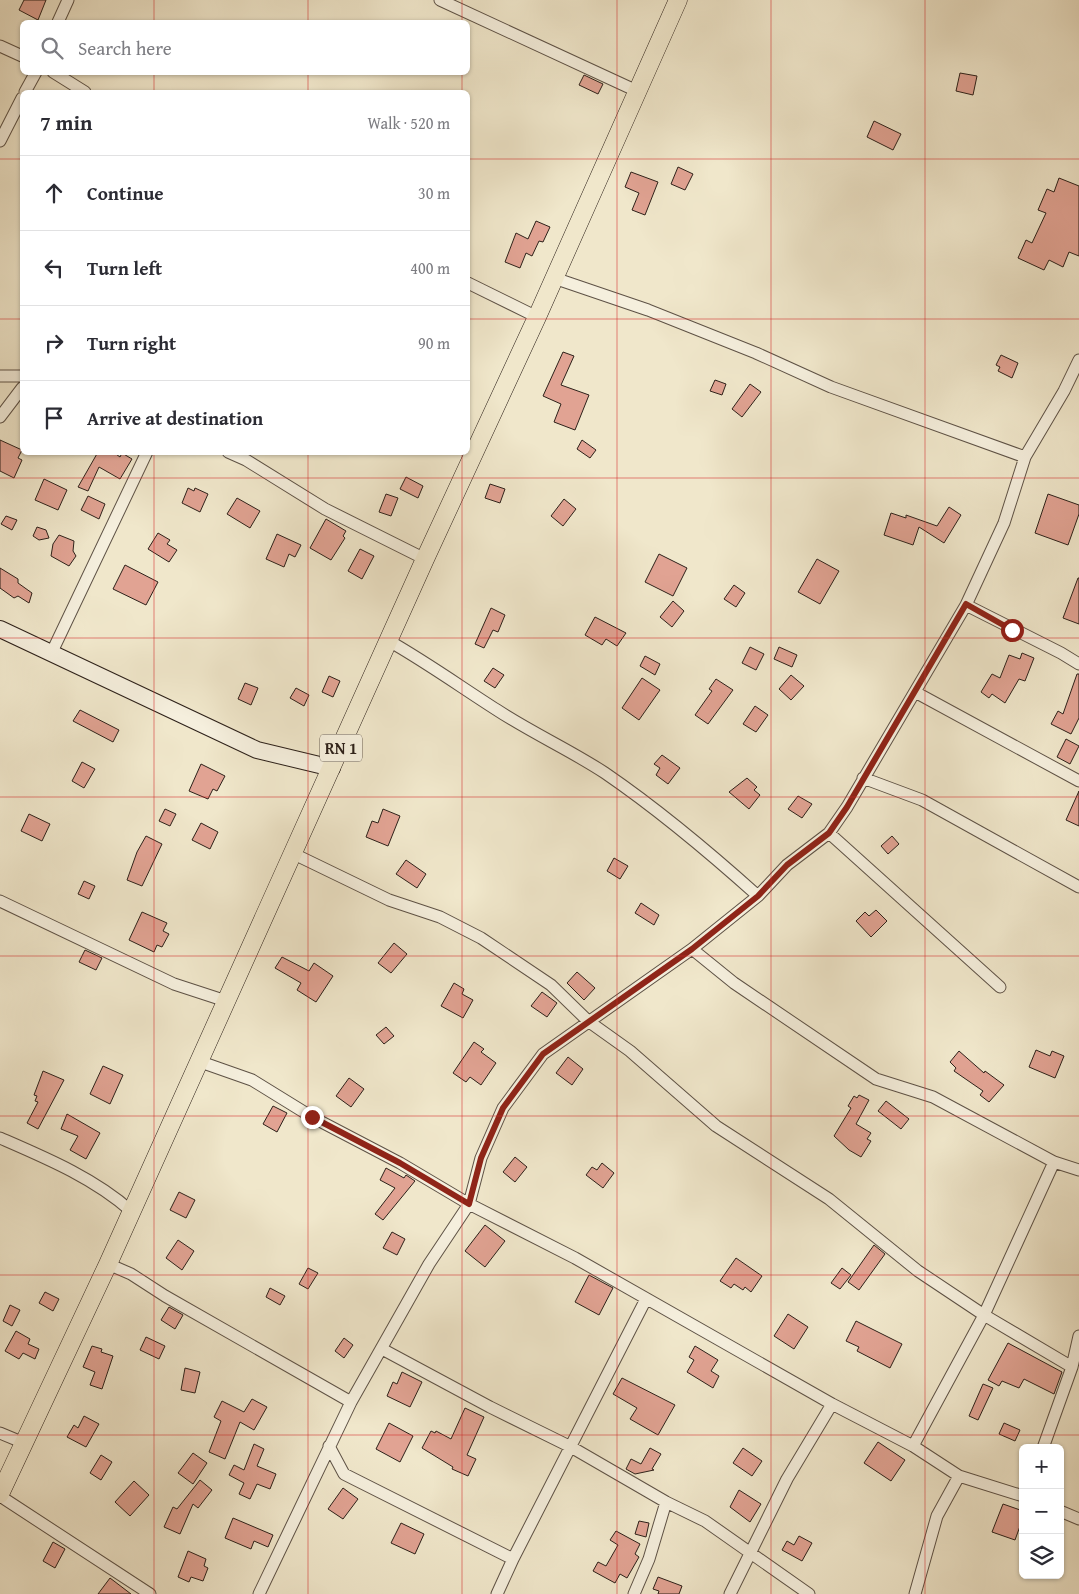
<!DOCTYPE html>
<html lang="en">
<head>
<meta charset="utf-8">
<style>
  :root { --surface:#fff; --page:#f2f2f3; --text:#2b2b33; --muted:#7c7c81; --line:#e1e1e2 }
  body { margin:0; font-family:"Gentium Book Plus",serif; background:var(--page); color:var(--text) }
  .controls { position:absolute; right:15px; bottom:15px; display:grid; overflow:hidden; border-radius:8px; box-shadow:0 1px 4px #0004 }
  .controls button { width:45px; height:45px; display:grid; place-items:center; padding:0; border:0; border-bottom:1px solid var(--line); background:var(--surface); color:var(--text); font:25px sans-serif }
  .stop { position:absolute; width:15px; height:15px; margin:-11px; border:4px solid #8f2418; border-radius:50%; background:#fff }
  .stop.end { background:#8f2418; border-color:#fff; box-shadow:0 1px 5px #0008 }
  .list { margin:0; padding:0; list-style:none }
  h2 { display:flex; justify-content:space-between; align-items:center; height:65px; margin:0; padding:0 20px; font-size:21px }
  h2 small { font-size:16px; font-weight:400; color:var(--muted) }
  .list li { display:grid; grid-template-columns:32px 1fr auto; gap:15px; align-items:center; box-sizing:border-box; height:75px; padding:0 20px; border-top:1px solid var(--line) }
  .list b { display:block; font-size:19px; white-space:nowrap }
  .list em { font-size:16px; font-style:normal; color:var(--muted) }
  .icon { flex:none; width:28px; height:28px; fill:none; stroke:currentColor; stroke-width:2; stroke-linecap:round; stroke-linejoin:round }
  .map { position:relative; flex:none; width:1079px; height:1594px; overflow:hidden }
  .search { position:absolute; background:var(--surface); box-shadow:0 1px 4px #0004; left:20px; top:20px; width:450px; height:55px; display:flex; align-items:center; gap:12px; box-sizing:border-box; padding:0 18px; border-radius:8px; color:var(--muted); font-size:19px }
  .panel { position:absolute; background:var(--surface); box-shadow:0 1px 4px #0004; left:20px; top:90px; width:450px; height:365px; border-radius:8px }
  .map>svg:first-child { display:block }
  .building { fill:#e1a393; stroke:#2d211a }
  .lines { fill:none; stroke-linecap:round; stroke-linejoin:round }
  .street-casing { stroke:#5e5246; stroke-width:13 }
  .secondary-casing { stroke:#2d211a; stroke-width:18 }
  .primary-casing { stroke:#2d211a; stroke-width:19 }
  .street { stroke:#f5efdd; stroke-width:11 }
  .secondary { stroke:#f5efdd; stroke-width:16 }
  .primary { stroke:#f0e7cb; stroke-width:18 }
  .route { stroke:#8f2418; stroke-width:6 }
  .grid { fill:none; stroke:#d62828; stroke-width:1; stroke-opacity:0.55 }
  .labels { text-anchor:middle; stroke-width:5; stroke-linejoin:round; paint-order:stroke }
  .shield { fill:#f5efdd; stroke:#695f54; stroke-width:1 }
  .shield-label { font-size:16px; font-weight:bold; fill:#2d211a }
</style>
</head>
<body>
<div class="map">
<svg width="1079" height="1594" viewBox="0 0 1079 1594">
  <rect width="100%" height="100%" fill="#f0e7cb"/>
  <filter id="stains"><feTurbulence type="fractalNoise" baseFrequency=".004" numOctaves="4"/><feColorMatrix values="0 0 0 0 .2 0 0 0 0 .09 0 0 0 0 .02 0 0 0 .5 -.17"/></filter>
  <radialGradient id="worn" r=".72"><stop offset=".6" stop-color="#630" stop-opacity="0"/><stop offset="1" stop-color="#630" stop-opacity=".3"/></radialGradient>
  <path class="building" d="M24 0H46L38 20 19 10Z
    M960 73 977 76 973 95 956 91Z
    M584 75 603 84 598 94 579 85Z
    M874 121 901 134 893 150 867 137Z
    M678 167 693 174 685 190 671 184Z
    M631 172 658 182 645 215 632 210 639 193 625 187Z
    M1059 178 1079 186V256L1069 252 1063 267 1049 260 1044 270 1018 258 1026 240 1032 243 1046 213 1038 210 1047 189 1054 192Z
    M536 221 550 227 543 242 539 241 532 256 526 253 520 268 505 262 516 233 528 239Z
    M563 352 574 356 561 385 589 395 575 430 554 422 561 404 543 396Z
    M1001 355 1018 363 1012 378 998 371 1000 367 996 365Z
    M715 380 726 384 722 395 710 391Z
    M750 384 761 392 742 417 732 409Z
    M0 440 22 450 18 458 22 460 14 478 0 471Z
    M582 440 596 450 590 458 577 449Z
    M98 452H113L120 457 122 453 132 459 120 479 99 467 88 491 78 487Z
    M406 477 423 486 418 498 400 489Z
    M44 479 67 490 58 510 35 500Z
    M490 484 505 489 500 503 485 498Z
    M188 488 194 491 195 488 208 494 200 512 182 503Z
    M386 494 398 498 391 516 379 512Z
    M1048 494 1079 505V514L1068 545 1035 533Z
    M88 496 105 504 99 519 81 510Z
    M237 498 260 511 250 528 227 514Z
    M564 499 576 509 563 526 551 516Z
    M949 507 961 515 944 543 919 527 913 545 884 535 891 513 906 518V515L937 526Z
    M6 516 17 520 12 530 1 524Z
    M326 519 346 531 343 536 345 538 331 560 310 548Z
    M37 527 46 530 49 538 39 540 33 536Z
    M158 533 170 540 167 544 177 550 169 562 148 549Z
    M277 534 301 545 295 557 289 554 284 567 266 559Z
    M59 535 74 541 73 551 76 556 69 566 51 556 53 544Z
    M360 549 374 556 362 579 348 571Z
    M659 554 687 568 673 596 645 582Z
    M817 559 839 571 820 604 798 592Z
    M125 565 158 582 146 605 113 589Z
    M0 568 18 579V583L32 593 29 603 18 596 14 598 0 588Z
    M1078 578H1079V624L1063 618Z
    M734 585 745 593 736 607 724 599Z
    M673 601 684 611 672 627 660 617Z
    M491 608 505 615 498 632 493 630 484 648 475 644Z
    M595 617 626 633 617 646 606 639 602 645 585 635Z
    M750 647 764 654 756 670 742 663Z
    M779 647 797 655 792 667 774 659Z
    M1022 653 1034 658 1025 681 1019 679 1005 703 992 694 989 698 981 692 992 674 1000 678 1009 655 1020 659Z
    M645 656 660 664 655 675 640 666Z
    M493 668 504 675 495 688 484 681Z
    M1077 674H1079V718L1071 734 1051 724 1058 711 1063 714Z
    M791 675 804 686 791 700 779 689Z
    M329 676 340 681 333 697 322 692Z
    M642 678 660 690 639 720 622 708Z
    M716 679 733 690 708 724 695 715 712 691 709 689Z
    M245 683 258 688 251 705 238 699Z
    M296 688 309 695 304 706 290 698Z
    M755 706 768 715 756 732 743 724Z
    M80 710 119 730 113 742 73 721Z
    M1066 739 1079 746 1070 764 1057 757Z
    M662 755 680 768 668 784 656 775 660 768 654 764Z
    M82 762 95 769 84 788 72 781Z
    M201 764 225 776 217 791 213 789 208 799 189 791Z
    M747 778 757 787 754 790 760 795 749 809 729 792Z
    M1079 791V826L1066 820Z
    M798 796 812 804 802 818 788 809Z
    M165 809 176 814 170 826 159 821Z
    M383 809 400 816 388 846 366 837 372 821 378 823Z
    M29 814 50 824 42 841 21 831Z
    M201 823 218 832 210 849 192 840Z
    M146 836 162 844 142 886 127 880 137 852Z
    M892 836 899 844 888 854 881 846Z
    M614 858 628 866 620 879 607 871Z
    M406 860 426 874 417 888 396 874Z
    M84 881 95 886 89 899 78 894Z
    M641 903 659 915 654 925 635 913Z
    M876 910 887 921 871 937 856 921 865 912 869 916Z
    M142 912 167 923 163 931 169 934 162 947 157 945 154 952 129 940Z
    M394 943 407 954 391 973 378 963Z
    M85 950 102 958 96 970 79 962Z
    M282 957 309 971 314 963 333 976 316 1002 297 990 301 983 275 968Z
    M577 972 595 988 584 1000 567 983Z
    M454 983 464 989 462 994 473 1000 463 1018 441 1006Z
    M542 992 557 1003 547 1017 531 1006Z
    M386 1027 394 1036 384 1044 376 1035Z
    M474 1042 484 1049 481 1052 496 1063 481 1085 470 1077 466 1082 453 1073Z
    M1036 1050 1050 1056 1052 1051 1064 1056 1055 1078 1029 1067Z
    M959 1051 984 1073 985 1071 1004 1085 989 1102 980 1095 983 1091 954 1071 956 1068 950 1062Z
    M568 1057 583 1069 572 1085 556 1073Z
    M103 1066 123 1075 110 1104 90 1094Z
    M43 1071 64 1080 38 1129 27 1123 38 1102 35 1101 37 1096 34 1095Z
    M349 1078 364 1089 351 1107 336 1096Z
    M859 1095 869 1100 856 1124 871 1133 867 1139 871 1141 861 1157 849 1150 834 1136 851 1108 848 1106 854 1096 857 1098Z
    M886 1101 909 1119 901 1129 878 1111Z
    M273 1106 287 1113 277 1132 263 1124Z
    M67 1114 100 1133 86 1159 70 1150 78 1136 61 1129Z
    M515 1157 527 1167 515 1182 503 1172Z
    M602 1163 614 1173 603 1188 586 1175 592 1167 597 1170Z
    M386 1168 404 1178 406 1175 415 1181 383 1220 375 1214 395 1188 380 1180Z
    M179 1192 195 1200 186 1218 170 1210Z
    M485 1225 505 1241 485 1267 465 1251Z
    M392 1232 405 1239 397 1255 383 1248Z
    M178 1240 194 1251 182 1270 166 1258Z
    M874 1245 885 1254 859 1290 848 1282Z
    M736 1258 762 1276 751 1292 745 1287 743 1290 734 1284 731 1288 720 1281Z
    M308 1268 318 1273 308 1289 299 1284Z
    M842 1268 851 1275 840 1289 831 1283Z
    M589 1275 613 1288 599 1315 575 1302Z
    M270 1288 285 1296 280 1305 266 1297Z
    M45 1292 59 1299 53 1311 39 1303Z
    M10 1305 20 1310 12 1326 3 1321Z
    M169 1307 183 1315 175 1329 161 1320Z
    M788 1314 808 1327 794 1349 774 1336Z
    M856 1321 902 1344 890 1368 857 1351 859 1347 846 1341Z
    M16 1331 30 1339 28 1344 39 1349 35 1359 23 1353 19 1359 5 1351Z
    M146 1337 165 1346 159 1359 140 1350Z
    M344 1338 353 1345 344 1358 335 1351Z
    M1008 1343 1062 1372 1054 1394 1024 1379 1019 1388 1002 1381 999 1386 988 1380Z
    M92 1346 102 1349 101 1352 113 1356 102 1389 90 1385 95 1372 83 1367Z
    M695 1346 718 1360 711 1371 719 1376 713 1388 687 1372 694 1360 689 1357Z
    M185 1368 200 1372 195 1393 181 1390Z
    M402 1372 422 1382 410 1407 387 1396 393 1382 397 1384Z
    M622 1378 675 1405 658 1435 630 1419 637 1408 613 1394Z
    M983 1384 993 1388 978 1420 969 1416Z
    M252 1399 267 1407 254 1430 240 1422 225 1459 209 1452 221 1421 214 1417 222 1401 244 1412Z
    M465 1408 484 1417 467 1455 476 1459 468 1476 452 1469 453 1467 422 1448 431 1431 435 1433 436 1431 451 1439Z
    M84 1416 99 1424 86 1447 67 1437 74 1425 78 1428Z
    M389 1423 413 1436 400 1462 376 1449Z
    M1004 1423 1020 1430 1015 1441 999 1434Z
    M878 1442 905 1460 891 1481 864 1463Z
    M254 1444 264 1449 257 1466 276 1474 270 1489 257 1484 250 1499 239 1494 244 1483 229 1475 234 1465 244 1470Z
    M650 1448 661 1454 652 1469 654 1470 635 1474 626 1469 631 1459 641 1464Z
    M743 1448 762 1461 752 1476 733 1463Z
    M193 1453 207 1463 193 1484 178 1473Z
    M101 1455 112 1462 101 1480 90 1473Z
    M200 1480 212 1490 198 1508 193 1504 180 1534 164 1527 173 1507 177 1509Z
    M134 1481 149 1495 130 1516 115 1502Z
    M343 1488 358 1499 343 1519 328 1509Z
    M739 1490 761 1504 750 1522 730 1507Z
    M1003 1504 1023 1511V1518L1015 1540 992 1532Z
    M233 1518 273 1535 268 1547 254 1541 251 1549 225 1538Z
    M639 1521 649 1523 646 1537 635 1534Z
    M401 1523 424 1534 415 1554 391 1543Z
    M616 1531 640 1544 635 1554 639 1557 627 1578 620 1574 615 1583 593 1571 598 1562 606 1566 618 1545 610 1540Z
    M799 1536 812 1543 802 1561 782 1550 787 1541 794 1545Z
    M53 1542 65 1549 55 1568 43 1561Z
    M188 1551 206 1559 204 1566 208 1568 203 1581 191 1577 189 1582 178 1577Z
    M658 1577 682 1586 679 1594H658L659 1591 653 1589Z
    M110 1578 131 1594H98Z"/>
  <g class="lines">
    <g class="street-casing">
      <path id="street" d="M440 0 639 92
        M58 22 68 0
        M0 46 22 56
        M53 72 85 92
        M25 92 36 72
        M0 141 22 98
        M554 278 648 310 756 353 831 387 1025 457
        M468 283 537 317
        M0 376H22
        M0 417 22 388
        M228 452 246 460 325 509 425 559
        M966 605 1061 653 1079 664
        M389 641C426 662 461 687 497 710 532 733 570 750 605 773 659 810 709 852 758 896
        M51 654 147 452
        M915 692 1079 781
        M863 778 922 800 1079 887
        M829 833 1000 987
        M294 854 389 900 440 917 481 938 551 985 588 1021 630 1051 716 1126 829 1199 918 1271 984 1315 1072 1367
        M0 901 174 984 226 1001
        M692 949 734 983 876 1079 933 1097 1054 1162 1079 1170
        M198 1061 252 1080 312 1117 400 1163 469 1204 575 1258 832 1404 913 1446 959 1476 1023 1496
        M0 1138C46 1158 94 1178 131 1211
        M108 1264 131 1274 165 1296 351 1402
        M382 1349 490 1407 571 1447 666 1502 705 1521 809 1594
        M0 1433 24 1443
        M329 1446 344 1474 513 1559
        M913 1446 984 1315 1054 1162
        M1043 1448 1072 1367 1079 1336
        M0 1496 150 1594
        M1060 1511 1079 1519
        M259 1594 351 1402 429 1264 469 1204 481 1158 503 1108 543 1054 692 949 758 896 787 865 829 833 847 807 966 605 1004 523 1025 457 1064 391 1079 360
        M497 1594 513 1559 646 1299
        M634 1594 649 1559 666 1502
        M730 1594 787 1479 832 1404
        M915 1594 937 1516 959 1476"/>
    </g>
    <g class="secondary-casing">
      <path id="secondary" d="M0 629 257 750 332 768"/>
    </g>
    <g class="primary-casing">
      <path id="primary" d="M0 1494 108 1264 425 559 537 317 678 0"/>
    </g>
    <use href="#street" class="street"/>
    <use href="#secondary" class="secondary"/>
    <use href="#primary" class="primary"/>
  </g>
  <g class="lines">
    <path class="route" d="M312 1117 400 1163 469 1204 481 1158 503 1108 543 1054 692 949 758 896 787 865 829 833 847 807 966 604 1012 630"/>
  </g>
  <path class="grid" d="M154 0V22M308 0V22M462 0V22M617 0V1594M771 0V1594M925 0V1594M154 72V92M308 72V92M462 72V92M0 159H22M468 159H1079M0 319H22M468 319H1079M154 452V1594M308 452V1594M462 452V1594M0 478H1079M0 638H1079M0 797H1079M0 956H1079M0 1116H1079M0 1275H1079M0 1435H1079"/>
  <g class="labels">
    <rect class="shield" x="320" y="734.5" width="42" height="27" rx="4"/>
    <g class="shield-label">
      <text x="341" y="754">RN 1</text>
    </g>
  </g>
  <rect width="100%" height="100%" filter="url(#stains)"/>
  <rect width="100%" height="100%" fill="url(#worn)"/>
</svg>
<div class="controls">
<button>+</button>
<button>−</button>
<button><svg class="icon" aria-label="layers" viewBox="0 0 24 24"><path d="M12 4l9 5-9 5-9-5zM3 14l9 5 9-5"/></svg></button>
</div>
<div class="stop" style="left:1012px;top:630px"></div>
<div class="stop end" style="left:312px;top:1117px"></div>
<div class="search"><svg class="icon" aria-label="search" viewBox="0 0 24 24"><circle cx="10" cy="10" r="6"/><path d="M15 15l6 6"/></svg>Search here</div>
<section class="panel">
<h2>7 min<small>Walk · 520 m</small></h2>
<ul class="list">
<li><svg class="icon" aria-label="ahead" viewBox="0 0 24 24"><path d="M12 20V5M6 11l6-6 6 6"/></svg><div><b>Continue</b></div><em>30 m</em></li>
<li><svg class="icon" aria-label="left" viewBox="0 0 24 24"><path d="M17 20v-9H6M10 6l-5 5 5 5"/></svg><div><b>Turn left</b></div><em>400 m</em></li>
<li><svg class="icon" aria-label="right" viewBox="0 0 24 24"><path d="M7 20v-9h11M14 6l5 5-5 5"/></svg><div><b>Turn right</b></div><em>90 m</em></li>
<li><svg class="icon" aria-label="arrive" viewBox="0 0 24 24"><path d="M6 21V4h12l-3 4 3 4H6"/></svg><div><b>Arrive at destination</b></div></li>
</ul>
</section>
</div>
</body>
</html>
